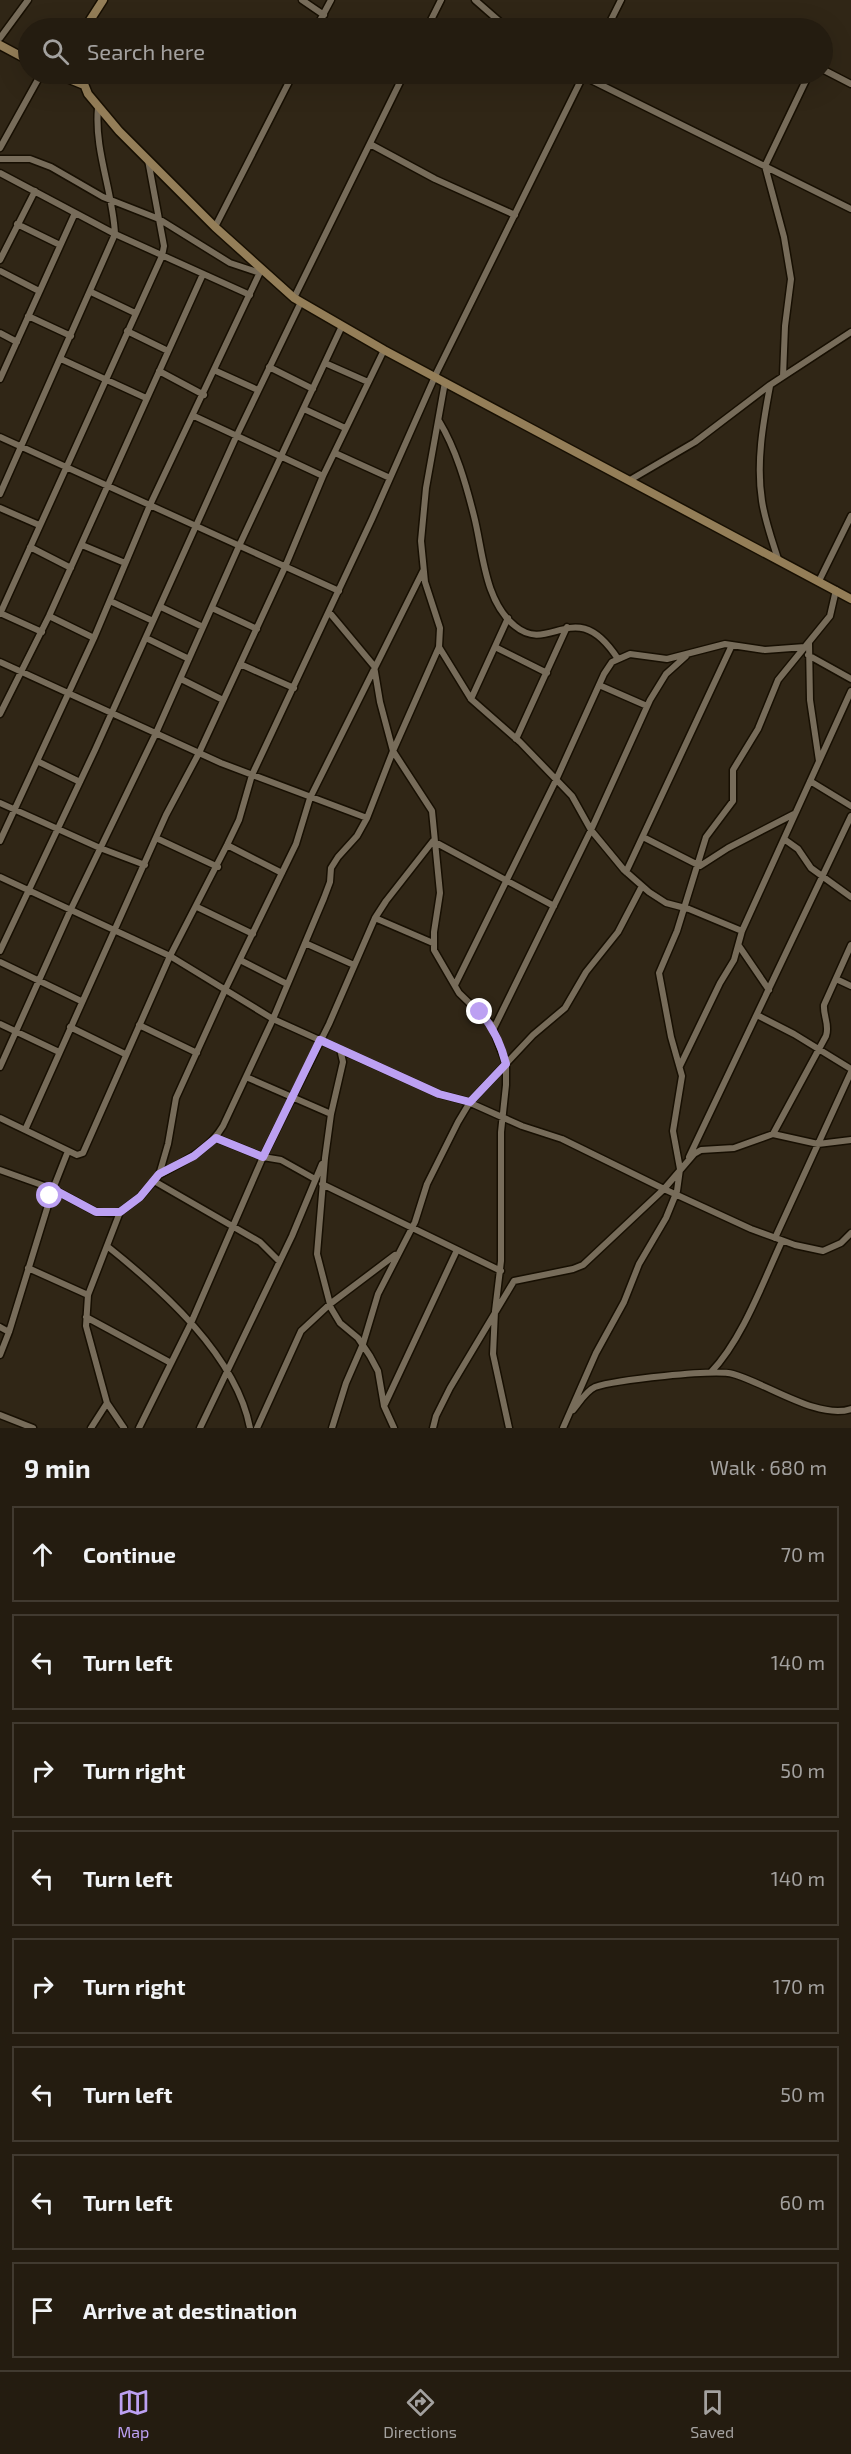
<!DOCTYPE html>
<html lang="en">
<head>
<meta charset="utf-8">
<style>
  :root { --surface:#241c10; --page:#30291e; --text:#f1f3f6; --muted:#a3a19f; --line:#413a30; --accent:#bca0f2 }
  body { margin:0; font-family:"Exo 2",sans-serif; background:var(--page); color:var(--text) }
  .stop { position:absolute; width:18px; height:18px; margin:-14px; border:4px solid #bca0f2; border-radius:50%; background:#fff }
  .stop.end { background:#bca0f2; border-color:#fff; box-shadow:0 2px 6px #0008 }
  .list { margin:0; padding:0; list-style:none }
  h2 { display:flex; justify-content:space-between; align-items:center; height:78px; margin:0; padding:0 24px; font-size:26px }
  h2 small { font-size:20px; font-weight:400; color:var(--muted) }
  .list li { display:grid; grid-template-columns:39px 1fr auto; gap:18px; align-items:center; box-sizing:border-box; height:96px; margin:0 12px 12px; padding:0 12px; border:2px solid var(--line); border-radius:0px }
  .list b { display:block; font-size:22px; white-space:nowrap }
  .list em { font-size:20px; font-style:normal; color:var(--muted) }
  .icon { flex:none; width:33px; height:33px; fill:none; stroke:currentColor; stroke-width:2; stroke-linecap:round; stroke-linejoin:round }
  .map { position:relative; flex:none; width:851px; height:1428px; overflow:hidden }
  .search { position:absolute; background:var(--surface); box-shadow:0 6px 24px #0002; left:18px; right:18px; top:18px; height:66px; display:flex; align-items:center; gap:15px; box-sizing:border-box; padding:0 21px; border-radius:33px; color:var(--muted); font-size:22px }
  .sheet { height:942px; background:var(--surface) }
  nav { display:flex; justify-content:space-around; align-items:center; box-sizing:border-box; height:84px; border-top:2px solid var(--line); background:var(--surface); font-size:16px; color:var(--muted) }
  nav a { display:grid; justify-items:center; gap:3px }
  nav .on { color:var(--accent) }
  .map>svg:first-child { display:block }
  .lines { fill:none; stroke-linecap:round; stroke-linejoin:round }
  .street-casing { stroke:#170f02; stroke-width:9 }
  .secondary-casing { stroke:#170f02; stroke-width:11 }
  .street { stroke:#776c5a; stroke-width:6 }
  .secondary { stroke:#947e58; stroke-width:8 }
  .route { stroke:#bca0f2; stroke-width:8 }
</style>
</head>
<body>
<div class="map">
<svg width="851" height="1428" viewBox="0 0 851 1428">
  <rect width="100%" height="100%" fill="#302616"/>
  <g class="lines">
    <g class="street-casing">
      <path id="street" d="M302 0 324 15
        M475 0 507 28
        M316 28 331 0
        M427 28 441 0
        M607 28 621 0
        M0 38 28 0
        M822 69 851 84
        M583 76 851 209
        M370 144 435 179 515 215
        M0 148 41 74
        M0 159H30L51 167 103 197 159 219 230 263 260 273
        M0 173 115 234 250 295
        M17 224 60 245
        M215 227 293 74
        M0 260 35 191
        M0 271 39 291
        M91 292 135 313
        M294 298 404 74
        M28 316 71 336
        M127 331 168 351
        M0 333 17 342
        M61 359 146 398
        M325 363 368 382
        M269 367 313 389
        M159 371 204 395
        M216 371 258 390
        M783 376 785 326 791 279 784 237 765 166 809 74
        M0 379 75 213
        M770 386C763 423 756 463 762 501 765 521 772 540 778 559
        M304 409 345 428
        M194 416 323 476
        M439 421C456 449 466 484 474 516 483 551 484 601 515 626 551 656 575 593 618 659
        M0 437 339 591
        M335 453 390 478
        M630 480 695 442 770 385 851 332
        M0 494 115 234C113 192 94 150 98 108
        M0 508 39 525
        M82 545 125 563
        M30 547 71 568
        M819 581 851 516
        M110 601 153 621
        M161 607 203 627
        M212 608 257 629
        M329 612 374 666 380 702 393 751 432 811 440 893 434 932V950L459 993 491 1024 506 1064V1085L501 1132V1261L495 1311 493 1354 509 1428
        M0 613 42 632
        M0 614 162 256 164 246 148 160
        M49 616 94 638
        M146 638 189 659
        M809 643 810 700 819 761
        M439 647 471 699 520 742 572 796 591 830 624 870 649 892 666 903 689 909 742 931
        M495 647 547 673
        M808 655 851 679
        M0 662 221 763 367 818
        M240 664 294 688
        M181 679 223 700
        M599 685 647 706
        M471 699 508 618
        M0 714 49 616 203 274
        M516 739 567 627
        M37 761 80 782
        M810 781 851 806
        M0 803 100 848 145 865
        M643 837 700 866 728 848 794 814
        M156 838 218 867
        M784 839 798 849 811 868 851 897
        M0 841 94 638 150 505 261 270
        M227 845 282 873
        M626 872 732 645
        M0 877 170 956 273 1019 439 1094 466 1101 522 1126 562 1139 664 1189 751 1229 795 1245 823 1251 841 1243 851 1233
        M197 907 253 934
        M375 918 433 943
        M305 943 354 965
        M739 946 769 990
        M0 951 95 750 236 437 301 302
        M240 960 287 984
        M0 962 81 1001
        M836 979 851 986
        M455 985 556 780 604 674 612 662 630 654 667 659 725 644 765 650 805 647
        M757 1015 794 1034 851 1069
        M0 1024 59 1052
        M139 1025 197 1053
        M70 1027 125 1054
        M493 1030 591 830 650 700 666 674 686 656
        M340 1049 343 1062 331 1114 325 1158 317 1254 331 1308 340 1323 358 1338 370 1356 378 1371 384 1406 394 1428
        M680 1066 720 983 734 960 742 931 851 691
        M0 1067 71 909 156 733 239 546 342 326
        M246 1077 331 1114
        M0 1118 77 1155 83 1153 170 956 227 845 239 820 252 775 372 519 437 372 584 74
        M25 1130 166 815 199 753 285 567 323 476 384 350
        M773 1134 826 1036C830 1025 823 1016 824 1005L851 945
        M216 1138 263 1157 281 1160 315 1179
        M689 1157 851 816
        M0 1170 53 1189 68 1151
        M159 1175C183 1162 209 1150 223 1126L273 1019 324 898 330 882 331 868 338 857 357 836 367 818 393 751 439 647 440 628 425 582 421 541 426 488 445 382
        M154 1181 260 1242 279 1261
        M322 1184 501 1271
        M120 1212 88 1295 86 1326 107 1403 124 1428
        M775 1238 851 1072
        M107 1246C162 1290 236 1355 250 1428
        M28 1268 88 1295
        M86 1317 171 1363
        M0 1327 9 1332
        M0 1355 9 1332 53 1189 96 1212 110 1213 120 1212 140 1197 159 1175 168 1144 176 1098 225 990 296 844 310 798 423 571
        M711 1372C742 1340 763 1282 782 1241
        M385 1404 457 1250
        M573 1410C579 1403 586 1391 595 1387 615 1380 714 1369 733 1374 766 1383 818 1420 851 1409
        M0 1415 33 1428
        M91 1428 107 1403
        M139 1428 191 1323 263 1157 329 1024 375 918 386 901 433 841 554 906
        M200 1428 292 1236 322 1164
        M257 1428 301 1331 330 1304 395 1255
        M332 1428 346 1383 363 1344 378 1294 415 1222 427 1184 458 1122 470 1102 533 1035 565 1008 586 972 618 932 642 886
        M433 1428 436 1416 450 1388 514 1281 573 1269 583 1265 664 1189 694 1154 701 1150 734 1148 773 1134 818 1144 851 1140
        M563 1428 596 1353 624 1302 639 1264 666 1218 677 1191 680 1169 673 1131 682 1076 671 1037 659 973 677 931 706 837 733 801V770L758 729 778 680 830 616 836 590"/>
    </g>
    <g class="secondary-casing">
      <path id="secondary" d="M85 28 103 0
        M0 45 28 60
        M57 74 84 85
        M80 74 88 94 119 131 215 227 294 298 384 350 851 599"/>
    </g>
    <use href="#street" class="street"/>
    <use href="#secondary" class="secondary"/>
  </g>
  <g class="lines">
    <path class="route" d="M50 1196 53 1189 96 1212H120L140 1197 159 1174 194 1156 216 1138 263 1157 320 1040 439 1094 470 1102 506 1064C501 1044 494 1028 480 1012"/>
  </g>
</svg>
<div class="stop" style="left:50px;top:1196px"></div>
<div class="stop end" style="left:480px;top:1012px"></div>
<div class="search"><svg class="icon" aria-label="search" viewBox="0 0 24 24"><circle cx="10" cy="10" r="6"/><path d="M15 15l6 6"/></svg>Search here</div>
</div>
<section class="sheet">
<h2>9 min<small>Walk · 680 m</small></h2>
<ul class="list">
<li><svg class="icon" aria-label="ahead" viewBox="0 0 24 24"><path d="M12 20V5M6 11l6-6 6 6"/></svg><div><b>Continue</b></div><em>70 m</em></li>
<li><svg class="icon" aria-label="left" viewBox="0 0 24 24"><path d="M17 20v-9H6M10 6l-5 5 5 5"/></svg><div><b>Turn left</b></div><em>140 m</em></li>
<li><svg class="icon" aria-label="right" viewBox="0 0 24 24"><path d="M7 20v-9h11M14 6l5 5-5 5"/></svg><div><b>Turn right</b></div><em>50 m</em></li>
<li><svg class="icon" aria-label="left" viewBox="0 0 24 24"><path d="M17 20v-9H6M10 6l-5 5 5 5"/></svg><div><b>Turn left</b></div><em>140 m</em></li>
<li><svg class="icon" aria-label="right" viewBox="0 0 24 24"><path d="M7 20v-9h11M14 6l5 5-5 5"/></svg><div><b>Turn right</b></div><em>170 m</em></li>
<li><svg class="icon" aria-label="left" viewBox="0 0 24 24"><path d="M17 20v-9H6M10 6l-5 5 5 5"/></svg><div><b>Turn left</b></div><em>50 m</em></li>
<li><svg class="icon" aria-label="left" viewBox="0 0 24 24"><path d="M17 20v-9H6M10 6l-5 5 5 5"/></svg><div><b>Turn left</b></div><em>60 m</em></li>
<li><svg class="icon" aria-label="arrive" viewBox="0 0 24 24"><path d="M6 21V4h12l-3 4 3 4H6"/></svg><div><b>Arrive at destination</b></div></li>
</ul>
</section>
<nav>
<a class="on"><svg class="icon" aria-label="map" viewBox="0 0 24 24"><path d="M3 6l6-2 6 2 6-2v14l-6 2-6-2-6 2zM9 4v14M15 6v14"/></svg>Map</a>
<a><svg class="icon" aria-label="directions" viewBox="0 0 24 24"><path d="M12 3l9 9-9 9-9-9zM9 14v-3h6M13 9l2 2-2 2"/></svg>Directions</a>
<a><svg class="icon" aria-label="saved" viewBox="0 0 24 24"><path d="M7 4h10v16l-5-4-5 4z"/></svg>Saved</a>
</nav>
</body>
</html>
